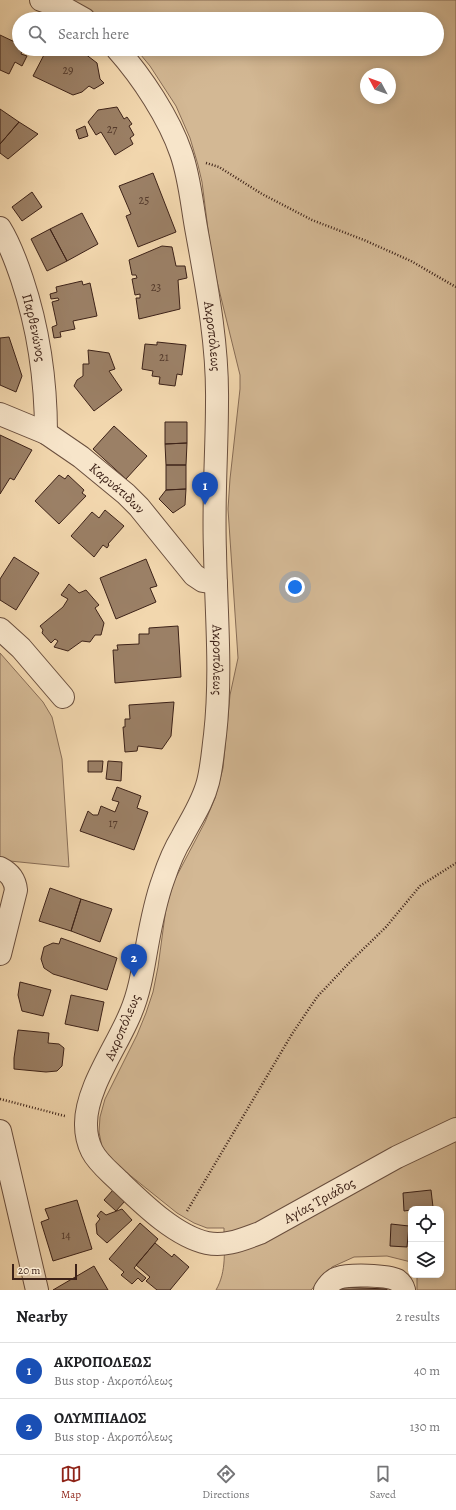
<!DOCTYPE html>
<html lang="en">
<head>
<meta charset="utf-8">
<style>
  :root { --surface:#fff; --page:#f6f6f6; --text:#202124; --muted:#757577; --line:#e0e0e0; --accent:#8f2418 }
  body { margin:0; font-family:Alegreya,serif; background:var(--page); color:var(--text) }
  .controls { position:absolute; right:12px; bottom:12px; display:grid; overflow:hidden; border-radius:8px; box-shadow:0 2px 10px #0003 }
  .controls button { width:36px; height:36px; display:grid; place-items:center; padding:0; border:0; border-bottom:1px solid var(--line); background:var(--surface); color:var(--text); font:20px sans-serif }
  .compass { position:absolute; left:360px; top:68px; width:36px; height:36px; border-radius:50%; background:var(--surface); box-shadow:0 2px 10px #0003; rotate:311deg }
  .scale { position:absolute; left:12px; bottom:10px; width:65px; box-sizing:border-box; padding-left:4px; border:2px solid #3d2218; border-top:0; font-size:11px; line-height:14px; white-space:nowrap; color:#3d2218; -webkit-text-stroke:3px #f7e5ca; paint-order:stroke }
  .you { position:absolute; left:295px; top:587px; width:14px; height:14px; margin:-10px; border:3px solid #fff; border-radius:50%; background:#1a73e8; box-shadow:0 0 0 6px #1a73e833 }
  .badge { display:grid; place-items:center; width:26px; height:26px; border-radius:50%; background:var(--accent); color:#fff; font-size:13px; font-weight:700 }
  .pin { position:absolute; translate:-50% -33px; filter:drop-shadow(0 1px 2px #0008) }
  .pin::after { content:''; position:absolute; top:21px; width:14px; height:12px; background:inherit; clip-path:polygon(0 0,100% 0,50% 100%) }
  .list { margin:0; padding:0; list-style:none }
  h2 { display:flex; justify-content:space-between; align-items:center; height:52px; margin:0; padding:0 16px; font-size:17px }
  h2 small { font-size:13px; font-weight:400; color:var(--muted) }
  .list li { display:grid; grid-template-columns:26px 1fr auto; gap:12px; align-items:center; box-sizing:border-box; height:56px; padding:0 16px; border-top:1px solid var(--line) }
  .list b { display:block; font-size:15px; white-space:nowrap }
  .list p { margin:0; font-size:13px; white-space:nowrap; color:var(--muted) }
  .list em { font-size:13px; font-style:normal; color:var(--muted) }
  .icon { flex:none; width:22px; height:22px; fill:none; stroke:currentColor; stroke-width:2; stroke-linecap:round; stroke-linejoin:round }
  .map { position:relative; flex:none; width:456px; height:1290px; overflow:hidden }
  .search { position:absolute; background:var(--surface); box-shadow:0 2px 10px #0003; left:12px; right:12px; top:12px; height:44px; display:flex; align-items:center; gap:10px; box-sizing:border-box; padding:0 14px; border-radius:22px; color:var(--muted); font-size:15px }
  .sheet { height:164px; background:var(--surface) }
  nav { display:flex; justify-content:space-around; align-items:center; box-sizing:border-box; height:56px; border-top:1px solid var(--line); background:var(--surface); font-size:11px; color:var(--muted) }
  nav a { display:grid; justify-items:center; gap:2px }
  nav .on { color:var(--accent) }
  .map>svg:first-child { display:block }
  .green { fill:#d3b894; stroke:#886d56; fill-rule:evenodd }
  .building { fill:#9b8066; stroke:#3d2218 }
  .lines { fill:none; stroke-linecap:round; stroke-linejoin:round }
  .street-casing { stroke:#6a4f3e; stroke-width:24 }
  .path { stroke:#3d2218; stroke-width:2.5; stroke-dasharray:1 2; stroke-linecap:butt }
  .street { stroke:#f7e5ca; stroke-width:22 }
  .labels { text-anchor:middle; stroke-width:4; stroke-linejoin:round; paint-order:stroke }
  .number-label { font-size:12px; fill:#543a2c }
  .street-label { font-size:14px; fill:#3d2218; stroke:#f7e5ca }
</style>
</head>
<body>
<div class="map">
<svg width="456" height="1290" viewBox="0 0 456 1290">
  <rect width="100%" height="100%" fill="#f2d7ae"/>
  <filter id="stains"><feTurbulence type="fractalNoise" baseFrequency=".005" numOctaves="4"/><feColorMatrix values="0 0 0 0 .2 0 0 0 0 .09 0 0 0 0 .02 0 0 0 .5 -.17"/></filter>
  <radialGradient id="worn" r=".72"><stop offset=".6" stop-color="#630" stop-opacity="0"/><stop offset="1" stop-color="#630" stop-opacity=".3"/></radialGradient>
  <path class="green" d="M72 0H456V1290H417V1275H441V1209H411V1262L387 1256 354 1257 332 1267 311 1290H216C227 1271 224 1250 224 1228H207L194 1223 177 1213 116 1164 102 1147 99 1132 100 1117 105 1099 137 1035 146 1013 153 992 158 967 166 908 174 881 205 822 215 798 223 768 230 695 238 658 228 509 230 479 240 389V375L212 261 202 182 198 165 190 138 176 106 150 66 136 49H437V19H103ZM366 74H390V98H366Z
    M0 653 43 702 52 717 62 759 69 867 0 860Z"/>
  <path class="building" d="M0 35 19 44V49H23L21 54 27 56 22 66 15 62 9 74 0 70Z
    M47 49H77L80 50 97 63 100 79 104 83 94 89 89 86 82 92 73 95 33 76Z
    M117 107 124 119 127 117 132 124 129 126 134 135 130 138 133 144 115 155 101 132 96 135 88 122 98 110Z
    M0 109 19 122 0 144Z
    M19 122 38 134 8 159 0 153V144Z
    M85 126 88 136 79 139 76 130Z
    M153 173 176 232 138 247 126 216 131 214 119 186Z
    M32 192 42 207 22 221 12 207Z
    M82 213 98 244 67 261 50 229Z
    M50 229 67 261 47 271 31 239Z
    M162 246 172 247 176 266H185L187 278 178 280 180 309 139 319 136 298H140V294L135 295 132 279 137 278 136 275H132L129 260Z
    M82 281 83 285 90 283 97 316 73 321 75 329 60 332 61 337 54 338 52 327 57 325 52 302 59 300 58 298 51 299 50 294 57 292 56 287Z
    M9 337 22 376 16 392 0 385V338Z
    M157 342 186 345 182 375 177 374 175 386 159 384 160 377 152 376 153 371 142 369 145 344 157 345Z
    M88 350 109 353 115 369 109 371 122 390 94 411 74 386 77 380 83 376V364H89Z
    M165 422H187V443L165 444Z
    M114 426 147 456 126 479 93 449Z
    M0 435 32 450 14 480 10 478 0 494Z
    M187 443 186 465H166L165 444Z
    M166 465H186V489L166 490Z
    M59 475 65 479 68 475 84 490 82 493 86 496 59 524 35 501Z
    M186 489 185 505 173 513 159 499 166 490Z
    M105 510 124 526 108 544 109 545 107 548 103 545 94 557 71 536 92 512 99 518Z
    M14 557 39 573 16 610 0 600V579Z
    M146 559 157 586 150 588 156 602 116 619 100 578Z
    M69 584 79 593 86 590 99 605 95 608 104 623 101 635H95L90 642 82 641 68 651 54 647 58 641 55 639 51 643 42 633 43 630 40 626 63 607 68 599 61 595Z
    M178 626 181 677 115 683 113 650H118L117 645 139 644V634H149V628Z
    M174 702 171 736 162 749 138 746 137 751 125 752 123 727H125V719H130L129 705Z
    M88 761H103L102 772H88Z
    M108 761 122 762 121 781 106 779Z
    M117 787 141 796 137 808 148 812 134 850 80 831 88 811 93 815H98L101 806 115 812 119 802 112 800Z
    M50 888 81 899 71 931 39 921Z
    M81 899 112 909 100 942 71 931Z
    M61 938 117 958 107 990 53 974 44 968 41 959 44 947 53 943 59 944Z
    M20 982 51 990 43 1016 22 1011 18 995Z
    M71 995 104 1002 98 1031 65 1024Z
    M18 1030 49 1033 48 1043 59 1044 64 1048 62 1066 57 1071 46 1072 14 1069V1058Z
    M113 1190 125 1201 116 1211 104 1200Z
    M431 1190 433 1207 404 1211 403 1193Z
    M77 1200 92 1249 53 1261 41 1222 49 1219 45 1209Z
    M122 1209 132 1220 107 1243 97 1234 96 1224 100 1219 97 1216 101 1211 106 1215Z
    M140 1223 158 1239 134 1268 146 1278 142 1282 138 1278 132 1284 121 1275 124 1272 109 1259Z
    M391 1224 409 1226 407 1247 390 1246Z
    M155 1243 172 1257 174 1254 189 1267 170 1290H157L146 1281 150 1277 136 1265Z
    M94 1266 108 1290H53Z
    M338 1287 387 1289V1290H338Z"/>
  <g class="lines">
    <g class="street-casing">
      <g id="street">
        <path d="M41 0 66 9 84 19"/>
        <path id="s1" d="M117 49C142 77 169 118 181 153 190 178 192 207 197 233 207 288 218 345 217 402 217 451 213 501 215 551 216 612 222 673 215 735 213 750 212 766 208 782 203 802 192 818 182 837 174 850 168 865 163 880 155 902 151 924 147 946 143 968 140 991 131 1012 118 1045 85 1089 86 1125 86 1134 88 1143 92 1151 98 1163 110 1172 119 1181 142 1203 175 1236 207 1243 226 1247 243 1239 260 1233L397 1157 456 1129"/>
        <path id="s2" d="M0 228C10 244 16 261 22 279 39 330 46 379 46 433"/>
        <path id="s3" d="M0 414 46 433 81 457 126 494 139 507 194 575 203 581 216 583"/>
        <path d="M0 629 21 648 63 697"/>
        <path d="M0 868C10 873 15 879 16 890L0 954"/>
        <path d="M0 1131 37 1290"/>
        <path d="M325 1290C328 1285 332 1280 338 1278 349 1274 387 1275 397 1280 401 1283 403 1286 404 1290"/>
      </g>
    </g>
    <path class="path" d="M206 163 219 167 262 194 312 220 364 240 411 261 456 287
      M0 1099 65 1116
      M187 1211 292 1034 317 997 350 962 386 927 420 886 456 863"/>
    <use href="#street" class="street"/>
  </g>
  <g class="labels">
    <g class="number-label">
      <text x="68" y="74">29</text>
      <text x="112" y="133">27</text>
      <text x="144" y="204">25</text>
      <text x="156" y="291">23</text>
      <text x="164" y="361">21</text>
      <text x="113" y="827">17</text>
      <text x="66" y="1239">14</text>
    </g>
    <g class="street-label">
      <text dy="5" stroke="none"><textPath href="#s2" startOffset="106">Παρθενώνος</textPath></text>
      <text dy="5" stroke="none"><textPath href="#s1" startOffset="309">Ακροπόλεως</textPath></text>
      <text dy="5" stroke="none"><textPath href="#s3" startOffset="140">Καρυάτιδων</textPath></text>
      <text dy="5" stroke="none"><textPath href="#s1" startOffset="633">Ακροπόλεως</textPath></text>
      <text transform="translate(122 1027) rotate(-67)" y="5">Ακροπόλεως</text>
      <text dy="5" stroke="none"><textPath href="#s1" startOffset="1421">Αγίας Τριάδος</textPath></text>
    </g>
  </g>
  <rect width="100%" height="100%" filter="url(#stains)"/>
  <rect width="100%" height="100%" fill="url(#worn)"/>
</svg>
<div class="controls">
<button><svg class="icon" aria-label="locate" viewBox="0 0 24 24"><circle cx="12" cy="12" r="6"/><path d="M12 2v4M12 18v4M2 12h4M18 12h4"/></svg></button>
<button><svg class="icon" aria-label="layers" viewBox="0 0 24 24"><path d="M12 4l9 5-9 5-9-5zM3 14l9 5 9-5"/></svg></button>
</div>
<svg class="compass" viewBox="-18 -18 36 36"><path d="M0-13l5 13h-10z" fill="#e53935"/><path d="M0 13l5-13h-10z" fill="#757577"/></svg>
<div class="scale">20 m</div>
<div class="you"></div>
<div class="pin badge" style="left:205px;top:505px;background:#1a4fb4">1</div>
<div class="pin badge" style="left:134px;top:977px;background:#1a4fb4">2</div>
<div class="search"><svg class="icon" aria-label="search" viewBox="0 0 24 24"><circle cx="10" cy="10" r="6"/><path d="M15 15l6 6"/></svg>Search here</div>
</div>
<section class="sheet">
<h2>Nearby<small>2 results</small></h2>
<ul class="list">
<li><span class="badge" style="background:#1a4fb4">1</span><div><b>ΑΚΡΟΠΟΛΕΩΣ</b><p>Bus stop · Ακροπόλεως</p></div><em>40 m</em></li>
<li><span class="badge" style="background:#1a4fb4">2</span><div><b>ΟΛΥΜΠΙΑΔΟΣ</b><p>Bus stop · Ακροπόλεως</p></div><em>130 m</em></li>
</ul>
</section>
<nav>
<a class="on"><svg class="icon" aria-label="map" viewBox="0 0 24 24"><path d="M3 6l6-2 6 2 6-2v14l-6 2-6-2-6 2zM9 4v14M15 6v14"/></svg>Map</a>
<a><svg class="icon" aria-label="directions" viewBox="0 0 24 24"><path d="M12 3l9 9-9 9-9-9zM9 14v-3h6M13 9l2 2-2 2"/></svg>Directions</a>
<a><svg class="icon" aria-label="saved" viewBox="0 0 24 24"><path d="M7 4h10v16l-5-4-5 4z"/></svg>Saved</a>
</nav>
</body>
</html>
